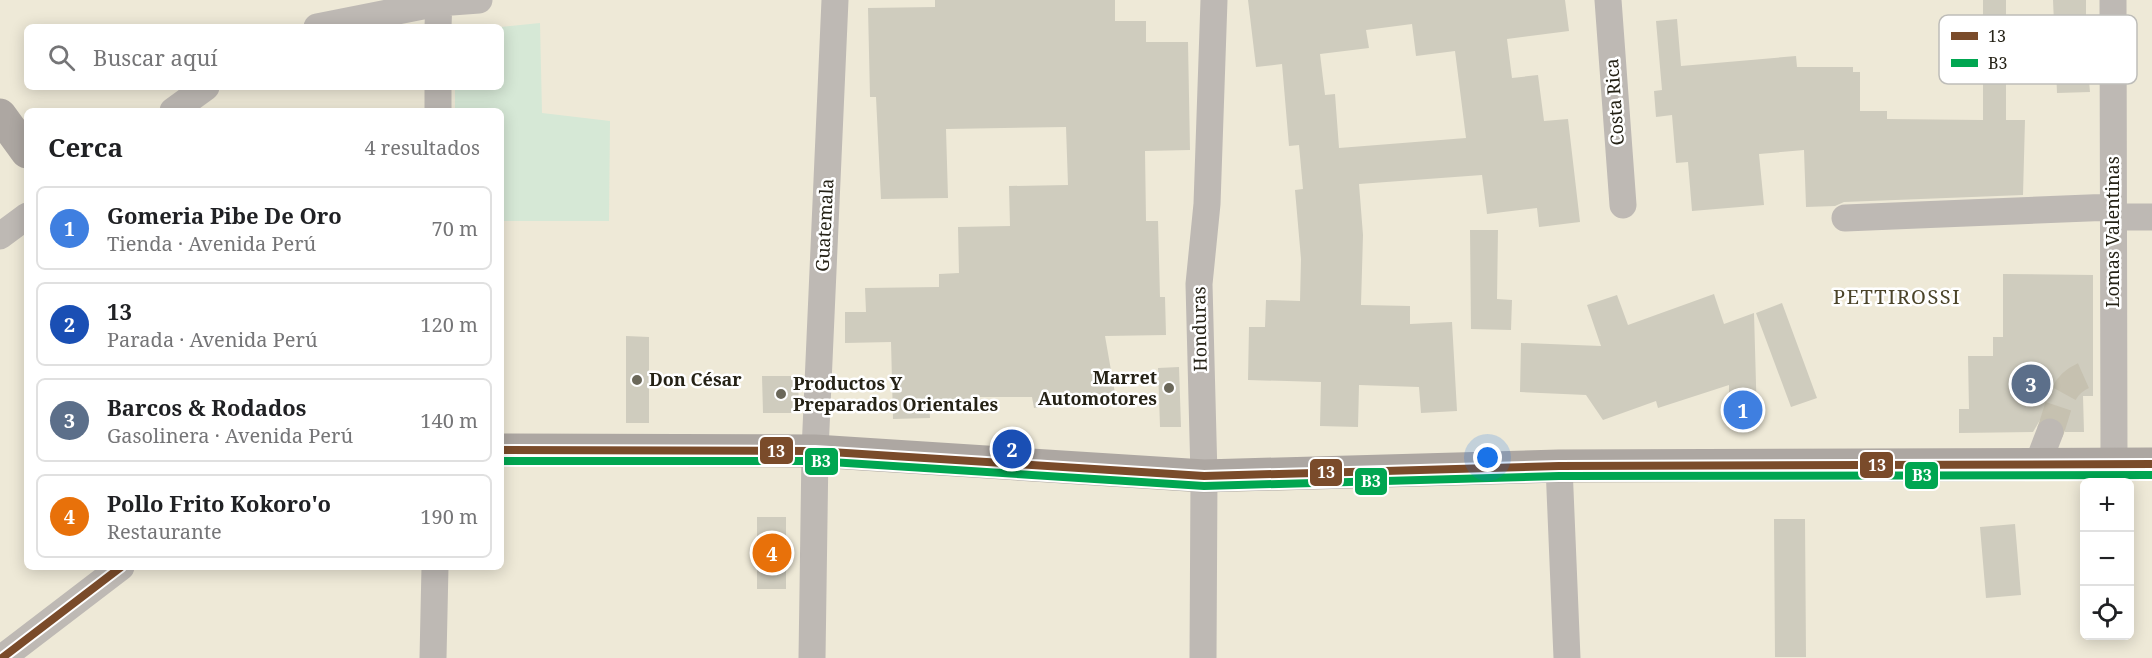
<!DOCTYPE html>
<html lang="es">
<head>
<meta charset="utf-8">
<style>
  :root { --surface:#fff; --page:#f2f2f2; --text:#202124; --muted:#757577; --line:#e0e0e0; --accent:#ea580c }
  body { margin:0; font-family:"Noto Serif",serif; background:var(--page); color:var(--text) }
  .controls { position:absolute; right:18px; bottom:18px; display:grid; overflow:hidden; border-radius:9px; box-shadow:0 3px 15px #0003 }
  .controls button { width:54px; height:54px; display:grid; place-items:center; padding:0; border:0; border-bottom:2px solid var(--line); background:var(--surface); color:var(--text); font:30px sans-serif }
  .you { position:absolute; left:1488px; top:458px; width:21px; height:21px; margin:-15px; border:4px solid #fff; border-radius:50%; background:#1a73e8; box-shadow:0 0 0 9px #1a73e833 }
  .badge { display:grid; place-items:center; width:39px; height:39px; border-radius:50%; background:var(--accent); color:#fff; font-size:20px; font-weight:700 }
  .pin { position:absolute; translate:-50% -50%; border:3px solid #fff; box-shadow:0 2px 6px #0006 }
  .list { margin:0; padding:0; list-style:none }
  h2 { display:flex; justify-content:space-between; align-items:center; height:78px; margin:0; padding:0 24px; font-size:26px }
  h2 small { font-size:20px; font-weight:400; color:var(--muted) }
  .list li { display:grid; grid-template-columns:39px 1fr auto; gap:18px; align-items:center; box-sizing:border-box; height:84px; margin:0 12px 12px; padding:0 12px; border:2px solid var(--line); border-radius:9px }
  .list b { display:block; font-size:22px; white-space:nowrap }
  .list p { margin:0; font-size:20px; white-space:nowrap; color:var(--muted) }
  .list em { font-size:20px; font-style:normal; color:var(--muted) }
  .icon { flex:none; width:33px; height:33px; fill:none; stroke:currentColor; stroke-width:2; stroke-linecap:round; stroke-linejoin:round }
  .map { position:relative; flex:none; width:2152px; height:658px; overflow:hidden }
  .search { position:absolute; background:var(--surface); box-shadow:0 3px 15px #0003; left:24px; top:24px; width:480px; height:66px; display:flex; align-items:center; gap:15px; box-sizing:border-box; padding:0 21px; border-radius:9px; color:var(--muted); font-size:22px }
  .panel { position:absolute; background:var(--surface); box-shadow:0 3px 15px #0003; left:24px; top:108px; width:480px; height:462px; border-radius:9px }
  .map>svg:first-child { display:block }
  .green { fill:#d6e8d6 }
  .building { fill:#cfccbe; fill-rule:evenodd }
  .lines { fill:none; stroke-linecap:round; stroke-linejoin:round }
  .minor-tunnel { stroke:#c6c1b0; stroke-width:27; stroke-dasharray:27 14; stroke-linecap:butt }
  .minor { stroke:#beb9b4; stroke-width:27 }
  .major { stroke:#ada7a2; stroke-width:33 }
  .bus-1-casing { stroke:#fff; stroke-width:12 }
  .bus-2-casing { stroke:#fff; stroke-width:12 }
  .bus-1 { stroke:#7a4b2a; stroke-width:8 }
  .bus-2 { stroke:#00a651; stroke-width:8 }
  .poi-dot { fill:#6b685a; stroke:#fff; stroke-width:2 }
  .labels { text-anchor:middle; stroke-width:5; stroke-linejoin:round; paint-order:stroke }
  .street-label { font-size:18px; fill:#252216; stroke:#fff }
  .poi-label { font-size:18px; font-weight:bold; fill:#252216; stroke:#fff; text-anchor:start }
  .neighbourhood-label { font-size:20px; letter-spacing:1.5px; fill:#4b4429; stroke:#fff }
  .key { fill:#fff; stroke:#bebdb9; stroke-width:1.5 }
  .key-label { font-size:16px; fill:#252216 }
  .line-badge { stroke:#fff; stroke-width:2 }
  .badge-label { font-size:16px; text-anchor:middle; font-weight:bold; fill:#fff }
</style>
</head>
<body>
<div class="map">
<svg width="2152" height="658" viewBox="0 0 2152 658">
  <rect width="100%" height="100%" fill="#eee9d7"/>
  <path class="green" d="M540 23 542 113 610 121 609 221H501V111H455V87H501V27Z"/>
  <path class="building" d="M935 0H1115V21H1146V42H1188L1190 150 1145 151 1146 221H1158L1160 297H1165L1166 335 1105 336 1116 399 1086 404 1085 398 1034 408 1032 397H976V402H929L930 418 893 419 891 342 845 343V312H866L865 288 939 287V274L959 273 958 227 1010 226 1009 186 1068 185 1066 127 946 129 948 198 881 199 876 97H870L868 8 935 7Z
    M1248 0H1565L1569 31 1507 39 1512 78 1538 75 1544 121 1568 119 1580 222 1539 227 1537 208 1487 214 1482 175 1359 184 1363 235 1361 305 1410 306V324L1452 322 1457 411 1421 413 1419 387 1359 385 1358 427 1320 426 1321 382 1248 380 1249 327H1265L1266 300 1300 301 1301 259 1295 190 1303 189 1299 145 1289 146 1282 64 1256 67ZM1412 24 1416 56 1455 51 1466 138 1339 148 1335 94 1325 95 1320 54 1369 48 1366 30Z
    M1983 0H2006V120H2025L2023 195 1844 202 1835 206 1806 207 1804 150 1759 154 1764 205 1692 211 1688 162 1676 163 1672 115 1656 117 1654 91 1662 90 1656 21 1677 19 1681 66 1796 56 1797 67H1853V72H1860V111H1887V119L1983 120Z
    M2053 0H2086V48L2090 92 2057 93Z
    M1470 230H1498L1497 299 1512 300 1511 330 1471 329Z
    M2003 274 2093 275V396H2083L2084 432H2065L2062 422 2048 416 2040 420 2033 432 1959 433V409H1969L1968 356H1993V337H2003Z
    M1714 294 1724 324 1754 313 1757 420H1729V385L1658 408 1656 401 1603 420 1586 395 1520 392 1521 343 1601 346 1587 305 1617 295 1628 325Z
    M1782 303 1817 398 1791 407 1756 313Z
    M626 336 649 337V423H626Z
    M1179 367 1181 427H1160L1158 368Z
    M762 376H798L799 413H763Z
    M757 517H786V589H757Z
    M1774 519H1805L1806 657H1775Z
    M2015 524 2021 595 1986 598 1980 527Z"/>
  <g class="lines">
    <path class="minor-tunnel" d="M2050 432C2061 402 2060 381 2094 372"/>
    <path class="minor" d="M1608 0 1623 205
      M2113 0 2114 463
      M317 27 438 3 479 0
      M438 27 439 0
      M173 111 206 87
      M438 111V87
      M2113 217H2152
      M1845 218 2113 207
      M0 236 27 216
      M2038 463 2050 432
      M1559 466 1567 658
      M2 658 121 567
      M433 658 435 567
      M812 658 815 451 835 0
      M1203 658 1204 476 1199 284 1207 204 1214 0"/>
    <path class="major" d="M0 115 27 152
      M501 450 815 451 1204 476 1559 466 2152 464"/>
    <g class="bus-1-casing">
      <path id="bus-1" d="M501 450 815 451 1204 476 1559 466 2152 464
        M2 658 121 567"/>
    </g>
    <g class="bus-2-casing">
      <path id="bus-2" d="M501 461H815L1204 486 1559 476 2152 475"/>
    </g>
    <use href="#bus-1" class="bus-1"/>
    <use href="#bus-2" class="bus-2"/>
  </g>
  <g class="poi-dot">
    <circle cx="637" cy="380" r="6"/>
    <circle cx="1169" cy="388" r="6"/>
    <circle cx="781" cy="394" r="6"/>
  </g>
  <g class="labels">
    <g class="street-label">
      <text transform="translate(1615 102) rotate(-94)" y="6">Costa Rica</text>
      <text transform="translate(825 225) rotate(-87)" y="6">Guatemala</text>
      <text transform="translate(2113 232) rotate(-90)" y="6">Lomas Valentinas</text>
      <text transform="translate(1200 329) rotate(-91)" y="6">Honduras</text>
    </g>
    <g class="poi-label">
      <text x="1157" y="384" text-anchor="end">Marret<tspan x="1157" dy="21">Automotores</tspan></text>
      <text x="649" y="386">Don César</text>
      <text x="793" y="390">Productos Y<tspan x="793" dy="21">Preparados Orientales</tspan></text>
    </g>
    <g class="neighbourhood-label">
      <text x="1897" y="304">PETTIROSSI</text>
    </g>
  </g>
  <rect x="1939" y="15" width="198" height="69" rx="9" class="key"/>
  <rect x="1951" y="32" width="27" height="8" fill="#7a4b2a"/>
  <rect x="1951" y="59" width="27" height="8" fill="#00a651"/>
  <g class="key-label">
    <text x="1988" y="42">13</text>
    <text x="1988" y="69">B3</text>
  </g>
  <g class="line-badge">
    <rect x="759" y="436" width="35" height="29" rx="6" fill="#7a4b2a"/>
    <rect x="804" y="447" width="35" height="29" rx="6" fill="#00a651"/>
    <rect x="1859" y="451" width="35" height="28" rx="6" fill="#7a4b2a"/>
    <rect x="1309" y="458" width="34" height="29" rx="6" fill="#7a4b2a"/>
    <rect x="1904" y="461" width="35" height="29" rx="6" fill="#00a651"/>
    <rect x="1354" y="467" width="34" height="29" rx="6" fill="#00a651"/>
  </g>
  <g class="badge-label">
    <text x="776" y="457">13</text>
    <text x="821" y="467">B3</text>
    <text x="1877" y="471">13</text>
    <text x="1326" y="478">13</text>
    <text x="1922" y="481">B3</text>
    <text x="1371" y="487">B3</text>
  </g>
</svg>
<div class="controls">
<button>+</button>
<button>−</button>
<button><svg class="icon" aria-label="locate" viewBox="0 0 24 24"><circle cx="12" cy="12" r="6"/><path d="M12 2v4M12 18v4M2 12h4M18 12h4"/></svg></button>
</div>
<div class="you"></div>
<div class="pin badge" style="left:1743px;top:410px;background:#3f7fe0">1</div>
<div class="pin badge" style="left:1012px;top:449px;background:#1a4fb4">2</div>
<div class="pin badge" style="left:2031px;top:384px;background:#5c6f8a">3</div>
<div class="pin badge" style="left:772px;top:553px;background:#e8710a">4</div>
<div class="search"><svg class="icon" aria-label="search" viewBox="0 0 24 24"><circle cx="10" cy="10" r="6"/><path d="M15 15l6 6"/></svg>Buscar aquí</div>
<section class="panel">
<h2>Cerca<small>4 resultados</small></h2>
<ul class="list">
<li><span class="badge" style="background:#3f7fe0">1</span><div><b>Gomeria Pibe De Oro</b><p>Tienda · Avenida Perú</p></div><em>70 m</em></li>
<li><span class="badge" style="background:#1a4fb4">2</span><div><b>13</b><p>Parada · Avenida Perú</p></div><em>120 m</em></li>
<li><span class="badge" style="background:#5c6f8a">3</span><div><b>Barcos &amp; Rodados</b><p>Gasolinera · Avenida Perú</p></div><em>140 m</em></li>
<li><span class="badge" style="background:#e8710a">4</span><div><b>Pollo Frito Kokoro'o</b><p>Restaurante</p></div><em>190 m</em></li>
</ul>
</section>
</div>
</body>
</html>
